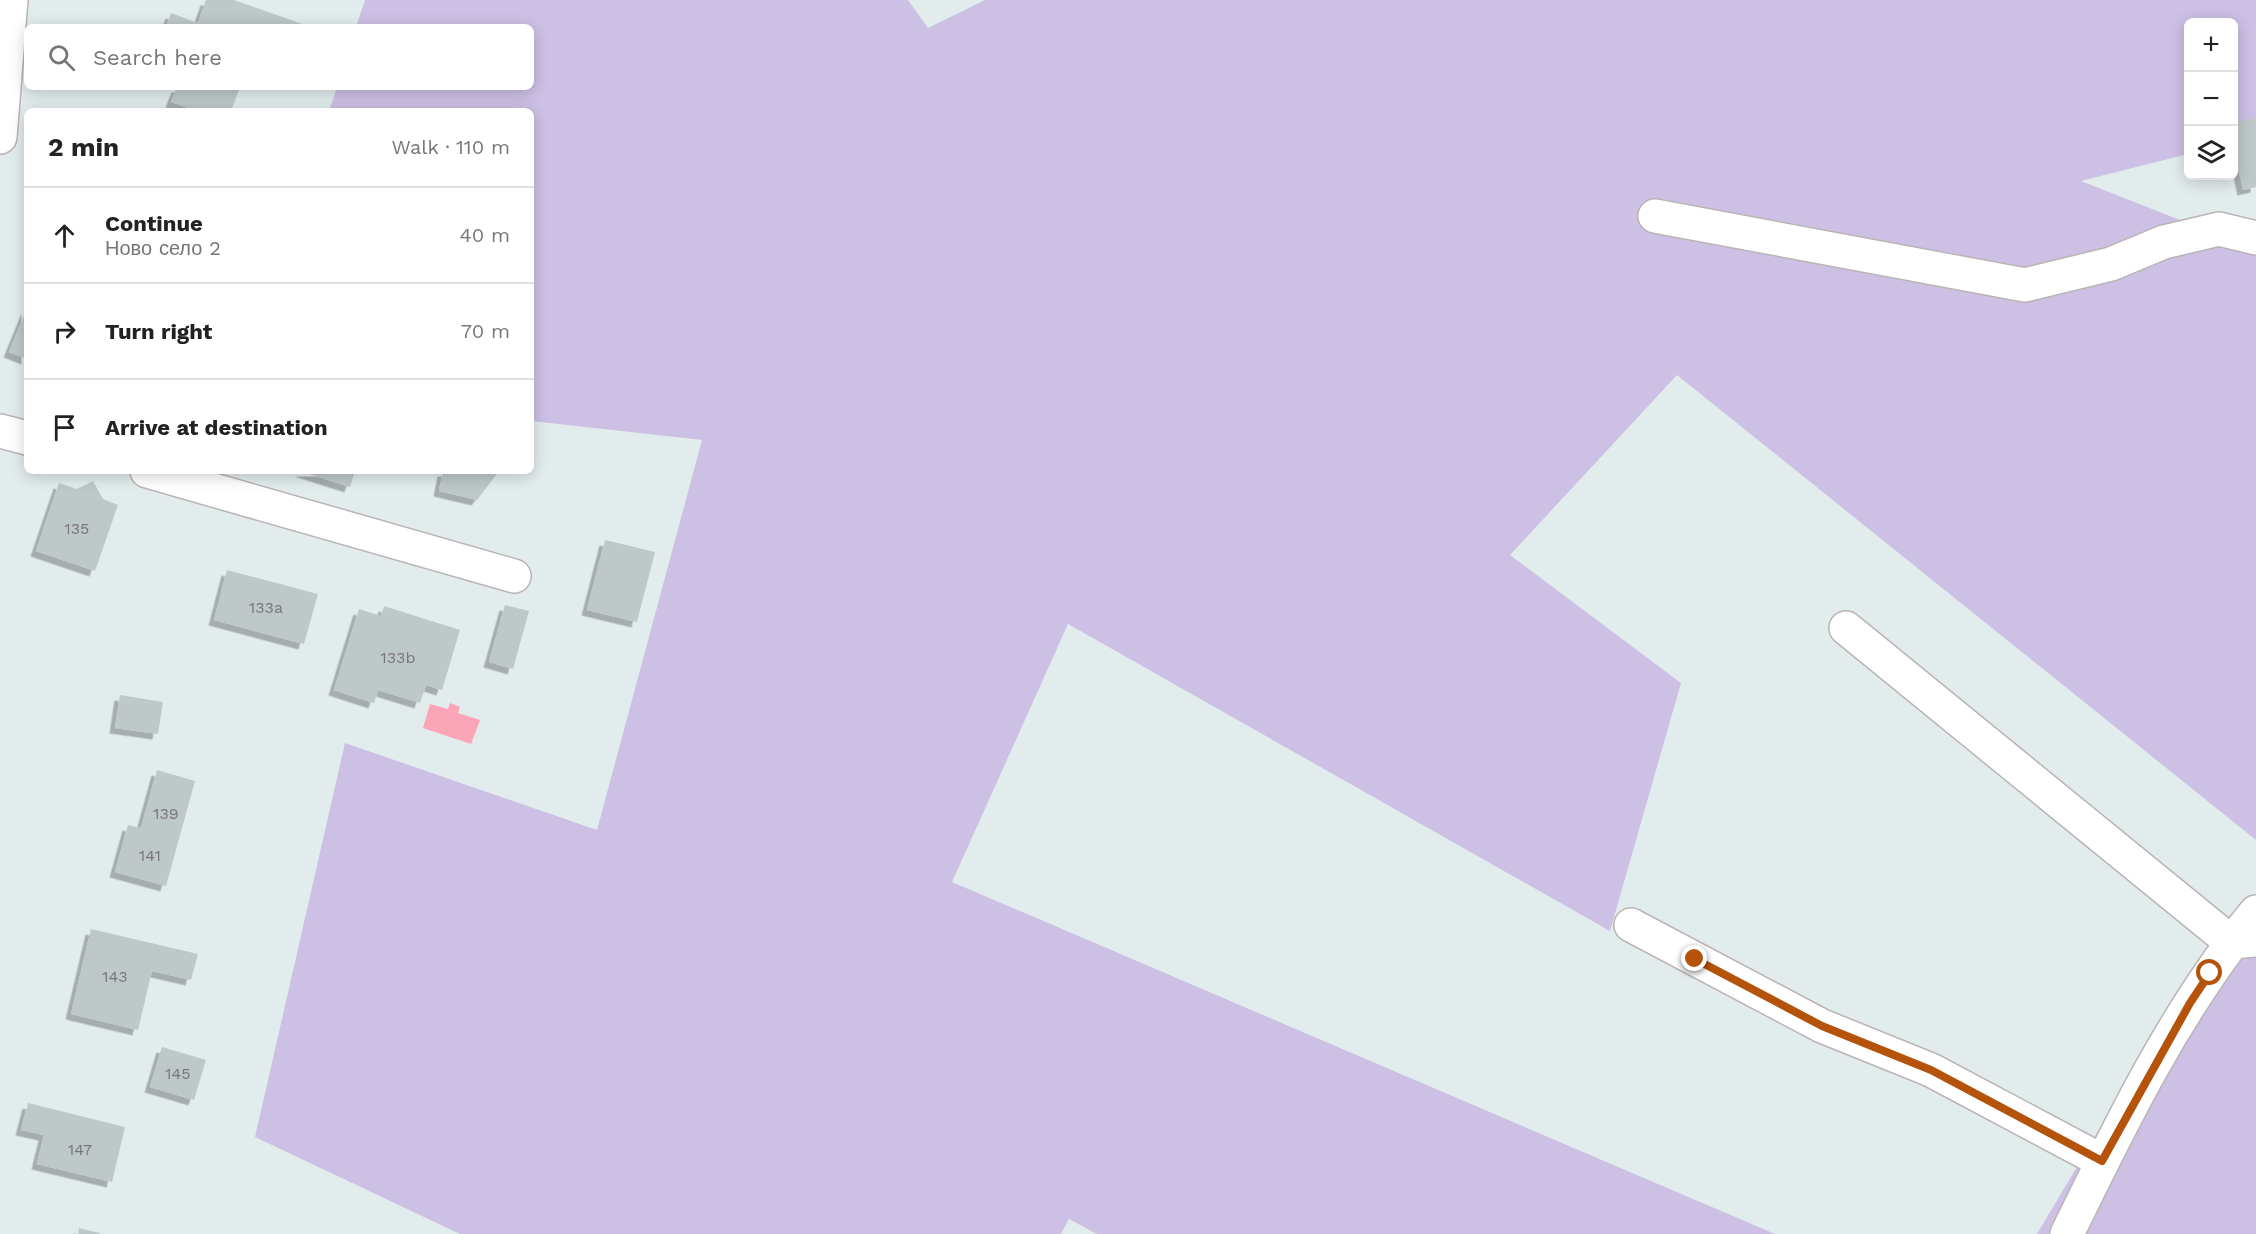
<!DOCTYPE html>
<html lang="en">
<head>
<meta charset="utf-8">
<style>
  :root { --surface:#fff; --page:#f6f6f6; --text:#222; --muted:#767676; --line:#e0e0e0 }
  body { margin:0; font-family:"Work Sans",sans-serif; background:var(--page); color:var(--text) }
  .controls { position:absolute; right:18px; top:18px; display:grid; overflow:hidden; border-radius:9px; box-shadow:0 3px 15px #0003 }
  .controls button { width:54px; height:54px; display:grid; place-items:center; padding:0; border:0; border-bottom:2px solid var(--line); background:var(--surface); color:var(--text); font:30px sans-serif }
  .stop { position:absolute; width:18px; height:18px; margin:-14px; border:4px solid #b45309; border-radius:50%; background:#fff }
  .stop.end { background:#b45309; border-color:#fff; box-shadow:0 2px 6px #0008 }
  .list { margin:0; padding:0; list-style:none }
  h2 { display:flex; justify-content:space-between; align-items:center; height:78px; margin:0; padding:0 24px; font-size:26px }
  h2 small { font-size:20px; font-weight:400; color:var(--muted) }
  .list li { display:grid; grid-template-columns:39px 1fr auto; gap:18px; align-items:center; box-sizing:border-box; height:96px; padding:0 24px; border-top:2px solid var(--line) }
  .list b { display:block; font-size:22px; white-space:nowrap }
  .list p { margin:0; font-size:20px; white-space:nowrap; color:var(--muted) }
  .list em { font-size:20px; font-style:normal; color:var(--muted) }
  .icon { flex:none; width:33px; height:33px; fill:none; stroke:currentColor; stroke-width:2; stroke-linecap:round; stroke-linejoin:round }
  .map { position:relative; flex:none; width:2256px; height:1234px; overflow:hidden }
  .search { position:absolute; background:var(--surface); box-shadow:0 3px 15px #0003; left:24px; top:24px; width:510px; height:66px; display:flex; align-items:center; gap:15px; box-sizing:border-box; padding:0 21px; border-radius:9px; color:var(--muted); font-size:22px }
  .panel { position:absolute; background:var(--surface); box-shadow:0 3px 15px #0003; left:24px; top:108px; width:510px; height:366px; border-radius:9px }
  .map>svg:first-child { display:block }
  .green { fill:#ccc0e5 }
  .water { fill:#fca4b8 }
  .building { fill:#bfc8c9; filter:url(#shadow) }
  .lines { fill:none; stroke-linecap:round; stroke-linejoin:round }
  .minor-casing { stroke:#bab4b4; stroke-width:36 }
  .tertiary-casing { stroke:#bab4b4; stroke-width:36 }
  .minor { stroke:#fff; stroke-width:33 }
  .tertiary { stroke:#fff; stroke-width:33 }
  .route { stroke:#b45309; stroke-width:8 }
  .labels { text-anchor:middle; stroke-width:5; stroke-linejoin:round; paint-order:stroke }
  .number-label { font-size:16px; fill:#7a7677 }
</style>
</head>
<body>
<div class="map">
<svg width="2256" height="1234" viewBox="0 0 2256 1234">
  <defs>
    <filter id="shadow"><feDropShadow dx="-5.5" dy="5.5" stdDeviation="0" flood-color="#0004"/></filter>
  </defs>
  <rect width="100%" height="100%" fill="#e3eced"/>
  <path class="green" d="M365 0H908L928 28 985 0H2256V138L2234 143V22H2188V154L2081 181 2256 250V840L1677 375 1510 555 1681 683 1610 931 1068 624 952 882 1775 1234H1097L1069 1219 1061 1234H460L255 1137 345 743 597 830 702 440 531 421V111H329L337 87H531V27H356Z
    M2256 947V1234H2037L2206 950Z"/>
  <path class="water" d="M450 703 460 707 458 713 480 720 471 744 423 728 430 704 448 709Z"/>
  <path class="building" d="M206 0H234L311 27H166L171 13 198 23Z
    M177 87H240L231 111H198L171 102Z
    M2256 118V187L2243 190 2234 149V123Z
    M27 308V359L9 352Z
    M300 471H355L350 487Z
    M443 471H499L477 500 439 491Z
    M93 481 103 499 118 505 95 571 36 551 59 483 77 489Z
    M605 540 655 552 637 622 587 610Z
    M227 570 318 594 304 644 214 620Z
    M505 605 529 611 513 669 489 662Z
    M384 606 460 630 442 690 426 685 420 703 378 690 374 703 334 690 359 609 381 616Z
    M120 695 163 702 158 734 115 728Z
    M157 770 195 781 166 886 115 872 128 825 141 828Z
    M91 929 198 954 191 980 152 971 138 1030 71 1014Z
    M162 1047 206 1060 194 1100 150 1087Z
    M28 1103 125 1127 112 1182 37 1164 44 1135 21 1130Z
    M79 1228 100 1233V1234H78Z"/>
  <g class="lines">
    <g class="minor-casing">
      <path id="minor" d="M1655 216 2025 285 2111 264 2164 242 2219 229 2256 238
        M0 431 27 438
        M147 471 514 576
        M1846 628 2231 942 2256 940
        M1631 925 1822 1026 1931 1070 2102 1161
        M2067 1234C2121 1123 2177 1008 2256 912"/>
    </g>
    <g class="tertiary-casing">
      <path id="tertiary" d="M0 137 11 0"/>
    </g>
    <use href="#minor" class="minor"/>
    <use href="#tertiary" class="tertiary"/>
  </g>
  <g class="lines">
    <path class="route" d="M1695 959 1822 1026 1931 1070 2102 1161 2190 1003 2210 973"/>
  </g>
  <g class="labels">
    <g class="number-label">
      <text x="77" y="534">135</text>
      <text x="266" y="613">133a</text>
      <text x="398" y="663">133b</text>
      <text x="166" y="819">139</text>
      <text x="150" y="861">141</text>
      <text x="115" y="982">143</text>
      <text x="178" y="1079">145</text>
      <text x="80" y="1155">147</text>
    </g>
  </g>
</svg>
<div class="controls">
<button>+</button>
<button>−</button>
<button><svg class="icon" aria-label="layers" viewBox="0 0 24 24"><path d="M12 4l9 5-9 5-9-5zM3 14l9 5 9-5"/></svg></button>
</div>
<div class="stop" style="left:2210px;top:973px"></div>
<div class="stop end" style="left:1695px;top:959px"></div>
<div class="search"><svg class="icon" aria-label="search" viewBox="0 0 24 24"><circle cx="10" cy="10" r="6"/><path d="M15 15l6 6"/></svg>Search here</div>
<section class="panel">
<h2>2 min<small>Walk · 110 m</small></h2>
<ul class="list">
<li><svg class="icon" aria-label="ahead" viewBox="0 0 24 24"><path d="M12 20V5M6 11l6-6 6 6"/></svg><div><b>Continue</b><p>Ново село 2</p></div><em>40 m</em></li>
<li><svg class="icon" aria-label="right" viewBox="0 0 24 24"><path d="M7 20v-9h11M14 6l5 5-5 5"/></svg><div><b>Turn right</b></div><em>70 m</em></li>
<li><svg class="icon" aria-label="arrive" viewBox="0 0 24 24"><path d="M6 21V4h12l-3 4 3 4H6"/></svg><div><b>Arrive at destination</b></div></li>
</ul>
</section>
</div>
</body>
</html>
